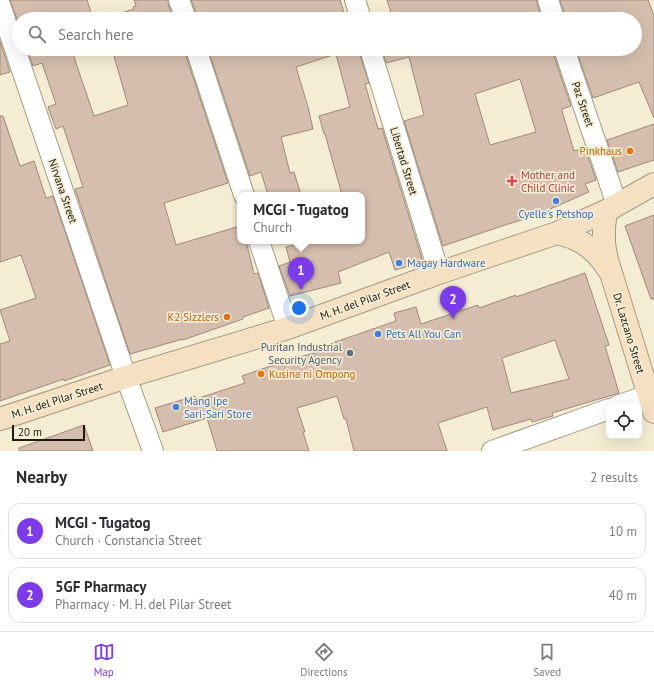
<!DOCTYPE html>
<html lang="en">
<head>
<meta charset="utf-8">
<style>
  :root { --surface:#fff; --page:#f2f2f3; --text:#2b2b33; --muted:#7c7c81; --line:#e1e1e2; --accent:#7c3aed }
  body { margin:0; font-family:"PT Sans",sans-serif; background:var(--page); color:var(--text) }
  .controls { position:absolute; right:12px; bottom:12px; display:grid; overflow:hidden; border-radius:8px; box-shadow:0 4px 16px #0002 }
  .controls button { width:36px; height:36px; display:grid; place-items:center; padding:0; border:0; border-bottom:1px solid var(--line); background:var(--surface); color:var(--text); font:20px sans-serif }
  .scale { position:absolute; left:12px; bottom:10px; width:73px; box-sizing:border-box; padding-left:4px; border:2px solid #1b1910; border-top:0; font-size:11px; line-height:14px; white-space:nowrap; color:#1b1910; -webkit-text-stroke:3px #f4edd3; paint-order:stroke }
  .you { position:absolute; left:299px; top:308px; width:14px; height:14px; margin:-10px; border:3px solid #fff; border-radius:50%; background:#1a73e8; box-shadow:0 0 0 6px #1a73e833 }
  .badge { display:grid; place-items:center; width:26px; height:26px; border-radius:50%; background:var(--accent); color:#fff; font-size:13px; font-weight:700 }
  .pin { position:absolute; translate:-50% -33px; filter:drop-shadow(0 1px 2px #0008) }
  .pin::after { content:''; position:absolute; top:21px; width:14px; height:12px; background:inherit; clip-path:polygon(0 0,100% 0,50% 100%) }
  .popup { position:absolute; left:237px; top:192px; width:128px; height:52px; box-sizing:border-box; display:grid; place-content:center; border-radius:8px; background:var(--surface); filter:drop-shadow(0 1px 3px #0005); font-size:13px; white-space:nowrap; color:var(--muted) }
  .popup b { font-size:15px; color:var(--text) }
  .popup::after { content:''; position:absolute; left:50%; top:100%; margin-left:-8px; border:8px solid transparent; border-top-color:var(--surface) }
  .list { margin:0; padding:0; list-style:none }
  h2 { display:flex; justify-content:space-between; align-items:center; height:52px; margin:0; padding:0 16px; font-size:17px }
  h2 small { font-size:13px; font-weight:400; color:var(--muted) }
  .list li { display:grid; grid-template-columns:26px 1fr auto; gap:12px; align-items:center; box-sizing:border-box; height:56px; margin:0 8px 8px; padding:0 8px; border:1px solid var(--line); border-radius:12px }
  .list b { display:block; font-size:15px; white-space:nowrap }
  .list p { margin:0; font-size:13px; white-space:nowrap; color:var(--muted) }
  .list em { font-size:13px; font-style:normal; color:var(--muted) }
  .icon { flex:none; width:22px; height:22px; fill:none; stroke:currentColor; stroke-width:2; stroke-linecap:round; stroke-linejoin:round }
  .map { position:relative; flex:none; width:654px; height:451px; overflow:hidden }
  .search { position:absolute; background:var(--surface); box-shadow:0 4px 16px #0002; left:12px; right:12px; top:12px; height:44px; display:flex; align-items:center; gap:10px; box-sizing:border-box; padding:0 14px; border-radius:22px; color:var(--muted); font-size:15px }
  .sheet { height:180px; background:var(--surface) }
  nav { display:flex; justify-content:space-around; align-items:center; box-sizing:border-box; height:56px; border-top:1px solid var(--line); background:var(--surface); font-size:11px; color:var(--muted) }
  nav a { display:grid; justify-items:center; gap:2px }
  nav .on { color:var(--accent) }
  .map>svg:first-child { display:block }
  .building { fill:#d5bead; stroke:#9f8a79; fill-rule:evenodd }
  .lines { fill:none; stroke-linecap:round; stroke-linejoin:round }
  .street-casing { stroke:#a29c84; stroke-width:22 }
  .secondary-casing { stroke:#a29c84; stroke-width:24 }
  .street { stroke:#fff; stroke-width:20 }
  .secondary { stroke:#f5e1c2; stroke-width:22 }
  .food-dot { fill:#e8710a; stroke:#f4edd3; stroke-width:1.5 }
  .health-dot { fill:#e0444e; stroke:#f4edd3; stroke-width:1.5 }
  .shop-dot { fill:#3f7fe0; stroke:#f4edd3; stroke-width:1.5 }
  .service-dot { fill:#5c6f8a; stroke:#f4edd3; stroke-width:1.5 }
  .labels { text-anchor:middle; stroke-width:3.5; stroke-linejoin:round; paint-order:stroke }
  .street-label { font-size:11px; fill:#1b1910; stroke:#f4edd3 }
  .food-label { font-size:11px; fill:#c56008; stroke:#f4edd3; text-anchor:end }
  .health-label { font-size:11px; fill:#be3a42; stroke:#f4edd3; text-anchor:start }
  .shop-label { font-size:11px; fill:#366cbe; stroke:#f4edd3; text-anchor:start }
  .service-label { font-size:11px; fill:#4e5e75; stroke:#f4edd3; text-anchor:end }
</style>
</head>
<body>
<div class="map">
<svg width="654" height="451" viewBox="0 0 654 451">
  <rect width="100%" height="100%" fill="#f4edd3"/>
  <path class="building" d="M10 0H87L93 19H19V25Z
    M134 0H168V4L174 19H103L134 9 133 7 136 6Z
    M191 0H340L346 19H197V15Z
    M387 0H537V3L542 19H393Z
    M560 0H648L654 16V118L639 82 593 98 576 49H635V19H565V16Z
    M0 41 10 72 0 75Z
    M27 49H72L76 63 94 116 128 105 112 49H185V53L228 183 164 203 176 245 240 226V241H246L254 274 258 273 269 308 243 317V319L183 340V339L130 354 75 189 83 187 63 126 56 129 48 107 56 104 42 63 33 66Z
    M208 49H359V52L369 83 365 84 378 129 382 128 423 262 395 270 389 252 338 272 341 283 290 296 279 266 290 262 286 247 311 241H362V195H342L325 134H324L319 116 350 107 336 54 296 67 308 107 313 129 281 137 290 173 294 172 301 195H268L261 172 250 176Z
    M382 49H553V53L571 106 562 109V111L574 151 585 148 596 180 585 184 589 192 541 213V214L502 226 443 246 404 121 424 115 409 57 386 63ZM520 79 536 132 490 145 475 94Z
    M0 116H3L20 166 34 161 46 198 53 196 110 365 64 381V379L0 401V344L10 341 0 310 36 298 21 255 0 262Z
    M654 124V160L618 172 607 140Z
    M654 215V299H651L625 226Z
    M585 273 609 345 605 346 619 393 552 413 553 416 532 422 531 419 493 430 487 407 438 423 447 451H354L346 419H344L337 396 297 408 305 432H303L309 451H217L207 418 163 432 155 408 195 396 196 399 245 383 242 376 282 362 325 350 324 346 396 321 394 313 416 307 421 324 478 305 479 308 516 295V297ZM555 340 569 379 511 393 502 358Z
    M84 425 93 451H19V448Z"/>
  <g class="lines">
    <g class="street-casing">
      <path id="street" d="M179 0 186 19
        M355 0 361 19
        M548 0 554 19
        M0 5 126 377 153 451
        M196 49 244 195
        M370 49 439 273
        M564 49 617 205
        M259 241 288 328
        M617 406 648 395
        M492 451 609 409"/>
    </g>
    <g class="secondary-casing">
      <path id="secondary" d="M606 211 604 227V244L607 260 654 412
        M557 233C563 235 569 236 575 239 589 245 600 256 608 269
        M0 419 126 377 288 328 439 273 557 233 606 211 654 184"/>
    </g>
    <use href="#street" class="street"/>
    <use href="#secondary" class="secondary"/>
  </g>
  <g class="food-dot">
    <circle cx="630" cy="151" r="4"/>
    <circle cx="227" cy="317" r="4"/>
    <circle cx="261" cy="374" r="4"/>
  </g>
  <path class="health-dot" d="M510 175h4v4h4v4h-4v4h-4v-4h-4v-4h4z"/>
  <g class="shop-dot">
    <circle cx="556" cy="201" r="4"/>
    <circle cx="399" cy="263" r="4"/>
    <circle cx="378" cy="334" r="4"/>
    <circle cx="176" cy="407" r="4"/>
  </g>
  <circle class="service-dot" cx="350" cy="353" r="4"/>
  <g class="labels">
    <g class="street-label">
      <text transform="translate(583 104) rotate(71)" y="4">Paz Street</text>
      <text transform="translate(404 161) rotate(73)" y="4">Libertad Street</text>
      <text transform="translate(63 191) rotate(71)" y="4">Nirvana Street</text>
      <text transform="translate(365 300) rotate(-20)" y="4">M. H. del Pilar Street</text>
      <text transform="translate(629 333) rotate(73)" y="4">Dr. Lazcano Street</text>
      <text transform="translate(57 400) rotate(-18)" y="4">M. H. del Pilar Street</text>
    </g>
    <g class="food-label">
      <text x="622" y="155">Pinkhaus</text>
      <text x="219" y="321">K2 Sizzlers</text>
      <text x="269" y="378" text-anchor="start">Kusina ni Ompong</text>
    </g>
    <g class="health-label">
      <text x="521" y="179">Mother and<tspan x="521" dy="13">Child Clinic</tspan></text>
    </g>
    <g class="shop-label">
      <text x="556" y="218" text-anchor="middle">Cyelle's Petshop</text>
      <text x="407" y="267">Magay Hardware</text>
      <text x="386" y="338">Pets All You Can</text>
      <text x="184" y="405">Mang Ipe<tspan x="184" dy="13">Sari-Sari Store</tspan></text>
    </g>
    <g class="service-label">
      <text x="342" y="351">Puritan Industrial<tspan x="342" dy="13">Security Agency</tspan></text>
    </g>
  </g>
</svg>
<div class="controls">
<button><svg class="icon" aria-label="locate" viewBox="0 0 24 24"><circle cx="12" cy="12" r="6"/><path d="M12 2v4M12 18v4M2 12h4M18 12h4"/></svg></button>
</div>
<div class="scale">20 m</div>
<div class="you"></div>
<div class="pin badge" style="left:301px;top:290px">1</div>
<div class="popup"><b>MCGI - Tugatog</b>Church</div>
<div class="pin badge" style="left:453px;top:319px">2</div>
<div class="search"><svg class="icon" aria-label="search" viewBox="0 0 24 24"><circle cx="10" cy="10" r="6"/><path d="M15 15l6 6"/></svg>Search here</div>
</div>
<section class="sheet">
<h2>Nearby<small>2 results</small></h2>
<ul class="list">
<li><span class="badge">1</span><div><b>MCGI - Tugatog</b><p>Church · Constancia Street</p></div><em>10 m</em></li>
<li><span class="badge">2</span><div><b>5GF Pharmacy</b><p>Pharmacy · M. H. del Pilar Street</p></div><em>40 m</em></li>
</ul>
</section>
<nav>
<a class="on"><svg class="icon" aria-label="map" viewBox="0 0 24 24"><path d="M3 6l6-2 6 2 6-2v14l-6 2-6-2-6 2zM9 4v14M15 6v14"/></svg>Map</a>
<a><svg class="icon" aria-label="directions" viewBox="0 0 24 24"><path d="M12 3l9 9-9 9-9-9zM9 14v-3h6M13 9l2 2-2 2"/></svg>Directions</a>
<a><svg class="icon" aria-label="saved" viewBox="0 0 24 24"><path d="M7 4h10v16l-5-4-5 4z"/></svg>Saved</a>
</nav>
</body>
</html>
